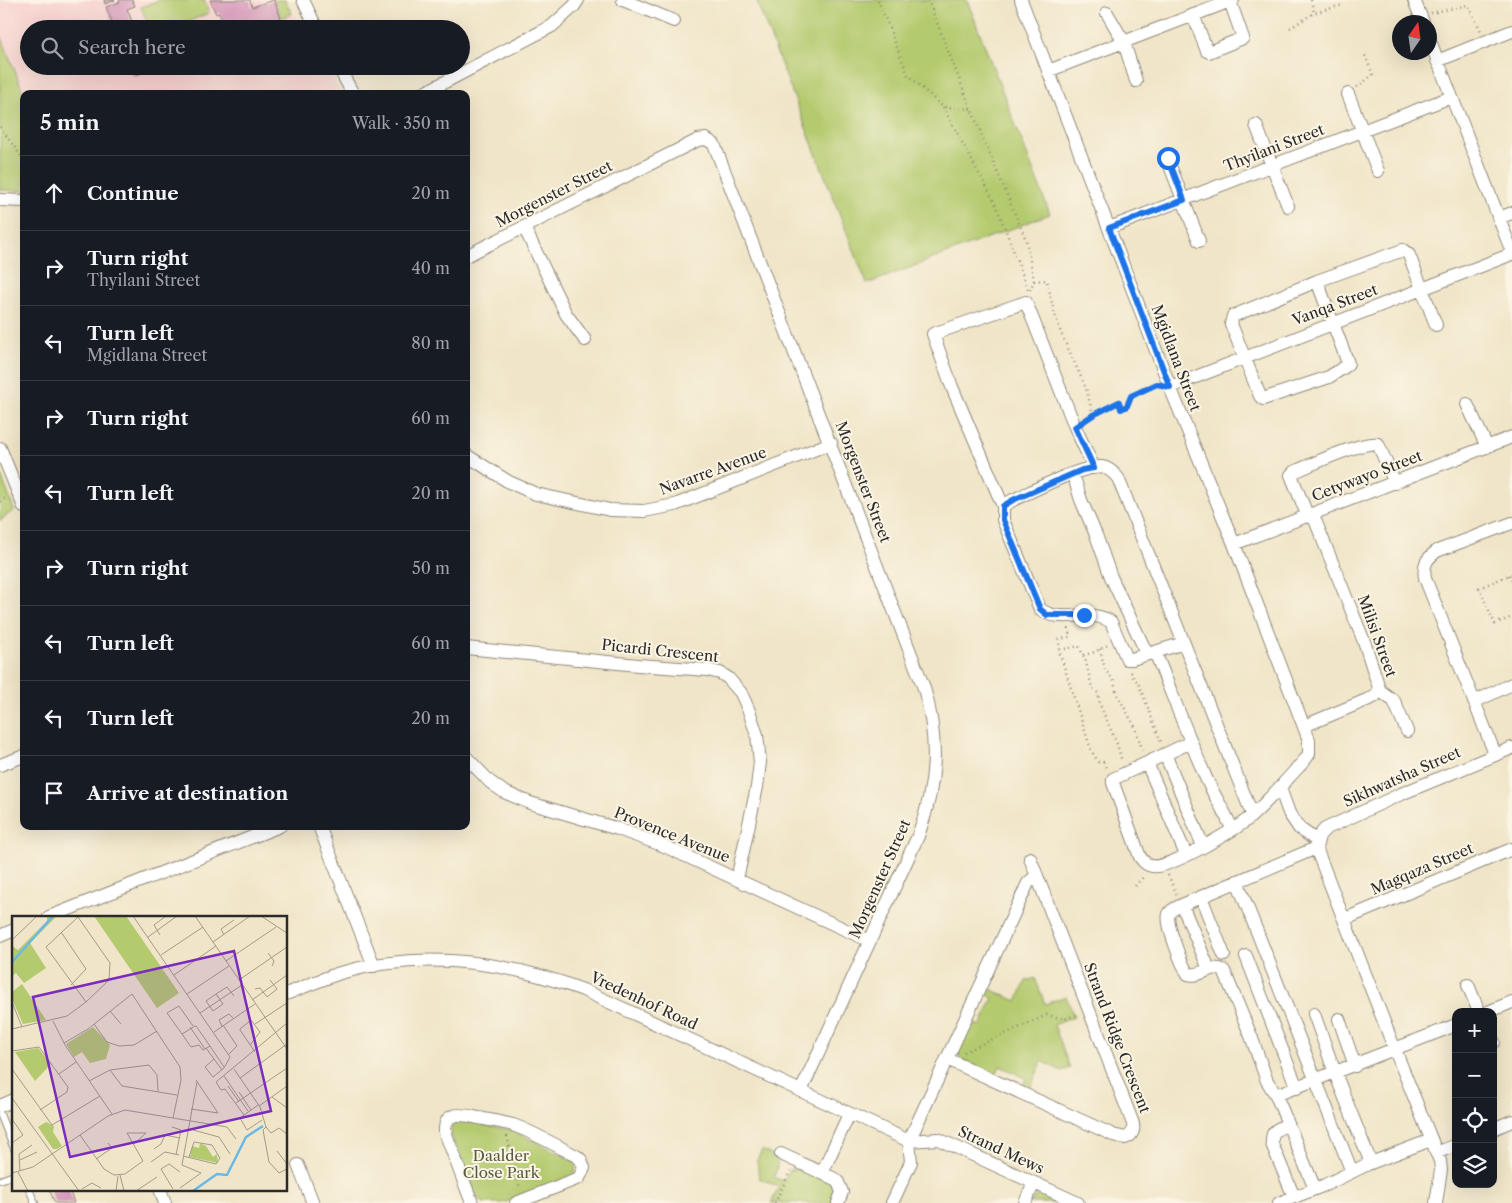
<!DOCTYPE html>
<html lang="en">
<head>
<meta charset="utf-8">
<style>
  :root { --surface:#171b24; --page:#242831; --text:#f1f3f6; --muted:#9ea1a6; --line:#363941 }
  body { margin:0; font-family:"Libre Caslon Text",serif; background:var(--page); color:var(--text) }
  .controls { position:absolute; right:15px; bottom:15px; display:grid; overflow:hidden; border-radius:10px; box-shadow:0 5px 20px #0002 }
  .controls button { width:45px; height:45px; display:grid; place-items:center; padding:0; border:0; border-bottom:1px solid var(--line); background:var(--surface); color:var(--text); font:25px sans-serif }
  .compass { position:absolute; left:1392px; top:15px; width:45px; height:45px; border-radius:50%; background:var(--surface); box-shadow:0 5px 20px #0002; rotate:13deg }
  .stop { position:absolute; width:15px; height:15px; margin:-11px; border:4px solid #1a73e8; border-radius:50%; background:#fff }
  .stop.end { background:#1a73e8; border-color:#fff; box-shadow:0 1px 5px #0008 }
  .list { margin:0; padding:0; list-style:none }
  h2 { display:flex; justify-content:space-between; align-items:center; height:65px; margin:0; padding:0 20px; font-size:21px }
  h2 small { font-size:16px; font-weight:400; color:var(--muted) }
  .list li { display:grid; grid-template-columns:32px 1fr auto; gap:15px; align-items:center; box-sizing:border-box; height:75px; padding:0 20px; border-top:1px solid var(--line) }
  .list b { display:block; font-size:19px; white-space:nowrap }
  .list p { margin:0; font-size:16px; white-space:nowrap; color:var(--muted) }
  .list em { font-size:16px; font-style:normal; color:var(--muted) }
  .icon { flex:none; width:28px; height:28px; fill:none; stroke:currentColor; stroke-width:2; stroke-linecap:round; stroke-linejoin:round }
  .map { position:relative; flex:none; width:1512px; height:1203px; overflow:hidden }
  .search { position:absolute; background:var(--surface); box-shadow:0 5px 20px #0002; left:20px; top:20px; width:450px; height:55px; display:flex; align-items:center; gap:12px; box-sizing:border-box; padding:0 18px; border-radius:28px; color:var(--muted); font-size:19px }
  .panel { position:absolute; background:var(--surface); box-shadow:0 5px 20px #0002; left:20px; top:90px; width:450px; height:740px; border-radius:10px }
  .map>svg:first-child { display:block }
  .built { fill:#f7d0cf }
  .green { fill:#b4ca6e; stroke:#707a4c }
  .building { fill:#d28eb6 }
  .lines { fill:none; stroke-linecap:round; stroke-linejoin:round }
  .lane-casing { stroke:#8e887a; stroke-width:8 }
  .street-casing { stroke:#8e887a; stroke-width:14 }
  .path { stroke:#8e887a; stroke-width:2.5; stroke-dasharray:1 4; stroke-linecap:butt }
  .lane { stroke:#fff; stroke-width:6 }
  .street { stroke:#fff; stroke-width:12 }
  .route { stroke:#1a73e8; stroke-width:6 }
  .labels { text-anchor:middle; stroke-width:4; stroke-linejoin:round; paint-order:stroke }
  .street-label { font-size:15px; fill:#2b2b2b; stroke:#fcf5e5 }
  .park-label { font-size:15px; fill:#545b3f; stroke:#fcf5e5 }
  .inset-river { fill:none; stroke:#6ab8e4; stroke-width:2.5 }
  .inset-road { fill:none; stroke:#a19b89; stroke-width:1 }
  .view { fill:#7b2cbf; fill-opacity:0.15; stroke:#7b2cbf; stroke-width:2.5 }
  .inset-edge { fill:none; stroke:#2b2b2b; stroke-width:2.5 }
</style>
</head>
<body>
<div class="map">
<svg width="1512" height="1203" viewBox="0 0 1512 1203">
  <rect width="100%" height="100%" fill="#fcf5e5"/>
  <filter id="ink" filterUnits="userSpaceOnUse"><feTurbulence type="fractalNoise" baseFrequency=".02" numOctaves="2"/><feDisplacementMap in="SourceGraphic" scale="10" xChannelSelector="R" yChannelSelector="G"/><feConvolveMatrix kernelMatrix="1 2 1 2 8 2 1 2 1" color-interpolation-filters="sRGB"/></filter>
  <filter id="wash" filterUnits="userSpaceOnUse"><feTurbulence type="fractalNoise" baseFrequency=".0096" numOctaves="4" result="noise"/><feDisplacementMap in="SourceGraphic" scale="20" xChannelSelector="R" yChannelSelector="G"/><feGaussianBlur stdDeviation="1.12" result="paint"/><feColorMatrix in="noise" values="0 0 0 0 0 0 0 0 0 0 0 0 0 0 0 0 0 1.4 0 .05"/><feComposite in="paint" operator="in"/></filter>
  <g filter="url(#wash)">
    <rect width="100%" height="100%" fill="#f0e5c8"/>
    <path class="built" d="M0 0H285L301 29H29V66H326L341 94H24L0 33Z"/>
    <path class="green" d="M159 0H204L209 13 170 29H150L141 7Z
      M274 0H285L292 14 281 18Z
      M756 0H967L1050 214 867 284Z
      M0 33 24 94V191L0 190Z
      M0 473 14 510 0 521Z
      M1035 978 1045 1004 1066 996 1074 1017 1054 1025 1070 1068 1062 1071 1042 1061 1029 1091 1022 1088 1026 1078 1000 1066 995 1076 960 1058 957 1050 970 1022 980 1026 993 998 983 993 986 987 1017 1001 1026 981Z
      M460 1120 511 1130 571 1159 576 1165 575 1172 570 1178 503 1203H483L477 1198 451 1135C451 1127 452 1123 460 1120Z
      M762 1150C777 1157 781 1160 774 1177L783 1181 790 1170 798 1168 832 1183 837 1188 832 1203H771L779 1187 759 1178 757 1160Z
      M1042 1194 1061 1202 1060 1203H1031L1035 1197Z"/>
    <g id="blocks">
      <path class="building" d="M104 0H115L105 4Z
        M119 0H132L135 6 127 9 135 29H115L106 7 120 2Z
        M210 0H250L252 7 274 0 281 18 254 29H201L222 20 219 13 216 14Z
        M130 66H158L134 76Z
        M49 1189H69L74 1203H55Z"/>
    </g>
  </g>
  <g filter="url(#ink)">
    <use href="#blocks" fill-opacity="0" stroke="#8e887a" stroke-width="1"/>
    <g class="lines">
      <g class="lane-casing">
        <path id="lane" d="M0 1114 14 1149
          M0 1180 14 1175
          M29 1189 35 1203"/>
      </g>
      <g class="street-casing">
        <path id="street" d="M303 0 317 29
          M623 0 674 21
          M1021 0 1170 387 1234 544 1309 740V754L1304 761C1286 780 1268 802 1248 819 1234 830 1168 870 1152 866 1146 865 1143 861 1140 857L1113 783V779L1191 742
          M1414 0 1423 22
          M1107 13 1124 42 1136 81
          M1193 15 1207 51 1209 52 1243 38 1230 1
          M1430 41 1512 252
          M1437 61 1512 31
          M338 66 353 94
          M1048 71 1233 0
          M422 94 552 26 574 6 578 0
          M1348 94 1378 171
          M1256 125 1288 206
          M1167 158 1199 241
          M0 200 24 201
          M1499 218 1512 213
          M524 227 566 314 585 340
          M1109 228 1451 97
          M466 256 698 140 706 139 714 144 924 688C939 740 937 784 918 836L801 1091
          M1317 281 1348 363 1346 366 1329 377 1263 399 1260 396 1231 324 1233 316 1317 281 1403 250 1409 255 1436 325
          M1170 387 1512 254
          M1467 404 1487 447
          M0 448 24 507
          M466 455 509 482 536 494 610 510 644 511 675 505 831 443
          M1073 474 1081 500 1096 535 1111 577 1147 654
          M1003 506 952 387 933 334 1026 302 1075 427 1094 468
          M1308 517 1291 475 1294 472C1310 465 1364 440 1378 444L1395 483
          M1234 544 1512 437
          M1184 643 1132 659H1127L1111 622C1090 607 1060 625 1040 609L1003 520V506L1013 500C1033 491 1082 465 1102 467 1108 468 1114 473 1118 478L1252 814
          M466 648 638 665 707 670 720 673 728 678 741 693 749 711 757 735 760 762 757 787 737 879
          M1155 652C1172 694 1188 736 1206 778 1214 796 1225 811 1232 829
          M1379 690 1394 701 1407 731
          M1474 702 1512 684
          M1304 726 1374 697 1378 692 1379 688 1365 644 1313 515
          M1165 754 1203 846
          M1495 754 1425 578C1423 565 1426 559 1437 551L1512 523
          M466 757 490 782 504 792 530 803 618 829 662 845 870 941
          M1147 763 1186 855
          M0 765 24 756
          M1280 788 1289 813 1299 828 1317 841
          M319 826 374 966
          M1316 848 1395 1050 1440 1161 1441 1170 1436 1203
          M1316 848 1319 836 1325 829 1401 794 1512 748
          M1237 881 1352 1172
          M1201 897 1224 955
          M1182 905 1209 969
          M49 917 280 826
          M1345 919 1512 849
          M0 936 14 930
          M1246 956 1297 1088
          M1468 985 1479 1012
          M286 994C304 987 322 979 340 973 421 950 505 961 583 990L909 1141 938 1139 1078 1203
          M1488 1012 1512 1002
          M1314 1014 1335 1073 1371 1163
          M1339 1019 1355 1066
          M1493 1041 1494 1042
          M947 1059 1113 1135 1125 1138C1133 1136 1135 1128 1132 1121L1030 858
          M1276 1095 1456 1025
          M0 1106 14 1100
          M1288 1124C1276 1130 1271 1130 1272 1144L1294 1197
          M1493 1129 1512 1121
          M909 1141 1028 883 1036 876
          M1436 1153 1456 1145
          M781 1154 837 1180 842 1192 838 1203
          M298 1165 313 1203
          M822 1173 849 1114
          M160 1189 165 1203
          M1315 1189 1276 1095 1267 1081 1251 1036 1224 971C1210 963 1201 978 1188 974 1182 965 1165 923 1169 914 1171 909 1178 907 1182 905L1316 848
          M472 1203 445 1132C444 1109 464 1115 479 1118 490 1120 502 1122 513 1125 535 1133 557 1146 578 1157L581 1160 584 1168 579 1178 516 1203
          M892 1203 911 1162 909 1141
          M1025 1203 1034 1183
          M1279 1203 1325 1185 1368 1164 1431 1140"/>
      </g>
      <path class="path" d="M878 0 908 75 943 107 971 109
        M928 0 971 109 1026 240 1034 281 1030 290
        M1311 0 1314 13 1342 5
        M1431 13 1468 5 1481 31
        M1290 28 1314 13
        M1357 87 1373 75 1364 53
        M943 107 996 205 1028 289
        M0 127 24 160
        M1034 281 1047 280 1054 312 1061 333 1086 388 1093 415
        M1085 420 1119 403 1121 409 1127 406 1131 396 1156 384
        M0 502 7 497
        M1512 574 1479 588 1495 624 1512 617
        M1509 575 1512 584
        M1068 628 1070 637 1059 639 1060 654 1091 750 1098 762H1103L1107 770
        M1100 649 1105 670 1113 679 1117 694 1135 727 1143 752
        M1060 650 1079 646 1086 662 1092 688 1098 693 1100 705 1117 744 1122 762
        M1083 655C1096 653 1097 650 1108 645
        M1131 672 1134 679 1138 682 1161 742
        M1168 875 1177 895
        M1135 886 1144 876
        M964 1052 1047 1015 1064 1019 1077 1015
        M507 1136 520 1189
        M775 1203 790 1171"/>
      <use href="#lane" class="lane"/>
      <use href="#street" class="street"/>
    </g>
  </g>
  <g class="lines" filter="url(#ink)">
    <path class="route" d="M1084 615H1047L1040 609 1003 520V506L1013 500 1082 470 1094 468 1075 427 1093 415 1119 402 1121 409 1127 406 1131 396 1157 384 1170 387 1109 228 1184 200 1168 158"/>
  </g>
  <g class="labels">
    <g class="street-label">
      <text transform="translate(1274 148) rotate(-21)" y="5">Thyilani Street</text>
      <text transform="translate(554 194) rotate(-27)" y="5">Morgenster Street</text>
      <text transform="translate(1335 305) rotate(-21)" y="5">Vanqa Street</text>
      <text transform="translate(1176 358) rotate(69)" y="5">Mgidlana Street</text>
      <text transform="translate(713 471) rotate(-20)" y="5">Navarre Avenue</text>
      <text transform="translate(1367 476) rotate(-21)" y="5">Cetywayo Street</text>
      <text transform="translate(863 482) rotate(69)" y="5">Morgenster Street</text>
      <text transform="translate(1377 636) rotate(70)" y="5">Milisi Street</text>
      <text transform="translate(660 651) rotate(6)" y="5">Picardi Crescent</text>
      <text transform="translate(1402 777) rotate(-24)" y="5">Sikhwatsha Street</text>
      <text transform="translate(672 835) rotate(22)" y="5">Provence Avenue</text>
      <text transform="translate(1422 869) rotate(-23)" y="5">Magqaza Street</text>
      <text transform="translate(880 879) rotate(-66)" y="5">Morgenster Street</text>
      <text transform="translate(644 1001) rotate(25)" y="5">Vredenhof Road</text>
      <text transform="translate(1117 1038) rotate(69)" y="5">Strand Ridge Crescent</text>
      <text transform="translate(1001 1150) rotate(25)" y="5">Strand Mews</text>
    </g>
    <g class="park-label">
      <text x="501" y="1161">Daalder<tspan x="501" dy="17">Close Park</tspan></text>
    </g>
  </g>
  <g transform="translate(12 916)">
    <rect width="275" height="275" fill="#f0e5c8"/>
    <path d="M35 0H45L18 27 34 52 12 67 4 57 0 60V30L6 34 35 5ZM82 0H114L167 77 145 92ZM10 68 34 104 11 108 0 83V76ZM81 111 98 129 94 143 78 147 70 136 62 141 54 128ZM26 132 39 148 23 165 3 136ZM34 206 42 210 41 216 50 230 45 233H41L26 211ZM188 227 194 230 201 241 205 238 206 247 178 241 180 230 187 232Z" fill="#b4ca6e"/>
    <path class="inset-river" d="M0 46 41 0M181 275 205 258 215 259 234 221 251 210"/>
    <path class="inset-road" d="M121 0 216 138M183 0 275 133M249 0 275 17M49 16 74 53 59 69M148 19 142 9 154 0M212 19 209 13 222 4M136 21 165 0M0 24 25 0M201 26 238 0M256 37 262 45 260 50M149 39 191 11M214 45 264 11M162 59 204 30M227 64 275 31M243 73 248 72 255 81 265 73 258 64M175 78 217 50M204 78 211 88 201 95 194 85 204 78 215 71 222 80M240 84 275 59M0 86 10 111M98 95 109 108M188 97 230 69M41 105 53 129 100 198M82 108 95 126 107 130 122 129 145 115M243 108 275 87M211 109 225 130 217 138M210 110 207 104 217 98 221 102M178 111 193 133M0 113 55 100 74 86 97 64 98 47 66 1 34 31 74 86M202 116 243 88M170 118 155 97 167 90 181 110M52 127 76 113 120 78 168 151 169 164 161 202M238 129 248 116 239 104 228 113V114L243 136M198 130 191 134 187 129 179 131 170 118 183 110H184L198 130 212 151M194 132 210 154M0 135 27 131 56 171 55 176 28 194M202 143 193 151 201 161 212 152 218 141 216 138M0 153 40 209 88 180M222 153 248 191 254 211 251 214 257 246 267 257 275 253M98 154 110 170 165 179M47 158 64 146M212 160 236 195M228 162 275 128M77 165 98 154 137 149 145 159 146 175M216 170 227 186M227 176 239 194M260 181 275 192M0 182 67 275M224 187 275 152M246 189 228 202 235 214 250 204M247 190 275 170M179 193 206 197 184 164M232 199 213 173 209 174 204 166 275 107M0 203 11 219 0 227M160 211 169 214 164 239M254 211 259 217 267 212 275 218M181 214 207 221 218 238M68 219 92 253 102 259 113 258 131 245 115 217H134L122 228M142 233 149 228 153 219 168 222M265 235 275 248M171 240 204 248 208 242 200 229 182 226 177 241M84 243 100 232 96 227M8 244 25 236M139 246 153 236 167 239M170 249 185 166M8 255 7 238 20 229M6 256 16 275M0 257 21 251 96 200 113 194 215 211 224 223M108 259 112 275M168 272 189 257 170 249M70 273 80 267 89 272M161 273 149 253 157 248 168 256M104 275 106 260M124 275 145 261"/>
    <path class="view" d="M222 35 259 195 58 241 21 81Z"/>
    <rect width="275" height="275" class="inset-edge"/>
  </g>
</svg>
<div class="controls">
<button>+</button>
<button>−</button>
<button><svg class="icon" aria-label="locate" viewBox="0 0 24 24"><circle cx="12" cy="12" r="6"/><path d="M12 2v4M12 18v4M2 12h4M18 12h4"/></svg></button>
<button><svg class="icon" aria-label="layers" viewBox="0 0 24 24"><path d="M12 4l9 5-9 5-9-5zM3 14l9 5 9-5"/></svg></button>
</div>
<svg class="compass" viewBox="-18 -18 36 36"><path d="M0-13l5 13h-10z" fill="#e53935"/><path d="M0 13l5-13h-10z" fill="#9ea1a6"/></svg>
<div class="stop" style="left:1168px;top:158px"></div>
<div class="stop end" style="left:1084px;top:615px"></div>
<div class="search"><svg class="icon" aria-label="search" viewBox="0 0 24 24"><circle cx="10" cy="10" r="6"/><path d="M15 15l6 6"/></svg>Search here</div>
<section class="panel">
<h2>5 min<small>Walk · 350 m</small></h2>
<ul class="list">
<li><svg class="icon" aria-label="ahead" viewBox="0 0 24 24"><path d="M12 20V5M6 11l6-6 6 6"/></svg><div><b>Continue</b></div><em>20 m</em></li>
<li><svg class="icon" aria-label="right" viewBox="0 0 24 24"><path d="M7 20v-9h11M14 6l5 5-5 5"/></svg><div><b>Turn right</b><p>Thyilani Street</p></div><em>40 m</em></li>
<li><svg class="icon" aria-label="left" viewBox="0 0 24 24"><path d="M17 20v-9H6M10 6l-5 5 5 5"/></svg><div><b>Turn left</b><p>Mgidlana Street</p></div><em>80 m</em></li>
<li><svg class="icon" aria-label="right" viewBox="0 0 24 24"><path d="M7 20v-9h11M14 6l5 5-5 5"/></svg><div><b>Turn right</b></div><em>60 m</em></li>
<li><svg class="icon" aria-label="left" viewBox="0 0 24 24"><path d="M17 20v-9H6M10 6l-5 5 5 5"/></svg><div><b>Turn left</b></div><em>20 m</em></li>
<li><svg class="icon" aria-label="right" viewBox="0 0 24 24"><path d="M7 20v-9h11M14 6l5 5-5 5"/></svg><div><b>Turn right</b></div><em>50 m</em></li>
<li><svg class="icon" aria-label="left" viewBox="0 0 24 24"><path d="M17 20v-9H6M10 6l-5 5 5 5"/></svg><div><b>Turn left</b></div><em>60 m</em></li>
<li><svg class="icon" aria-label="left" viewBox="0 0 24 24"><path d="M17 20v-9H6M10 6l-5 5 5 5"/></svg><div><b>Turn left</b></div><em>20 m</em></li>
<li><svg class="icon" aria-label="arrive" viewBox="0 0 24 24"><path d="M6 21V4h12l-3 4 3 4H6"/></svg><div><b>Arrive at destination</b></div></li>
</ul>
</section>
</div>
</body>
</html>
